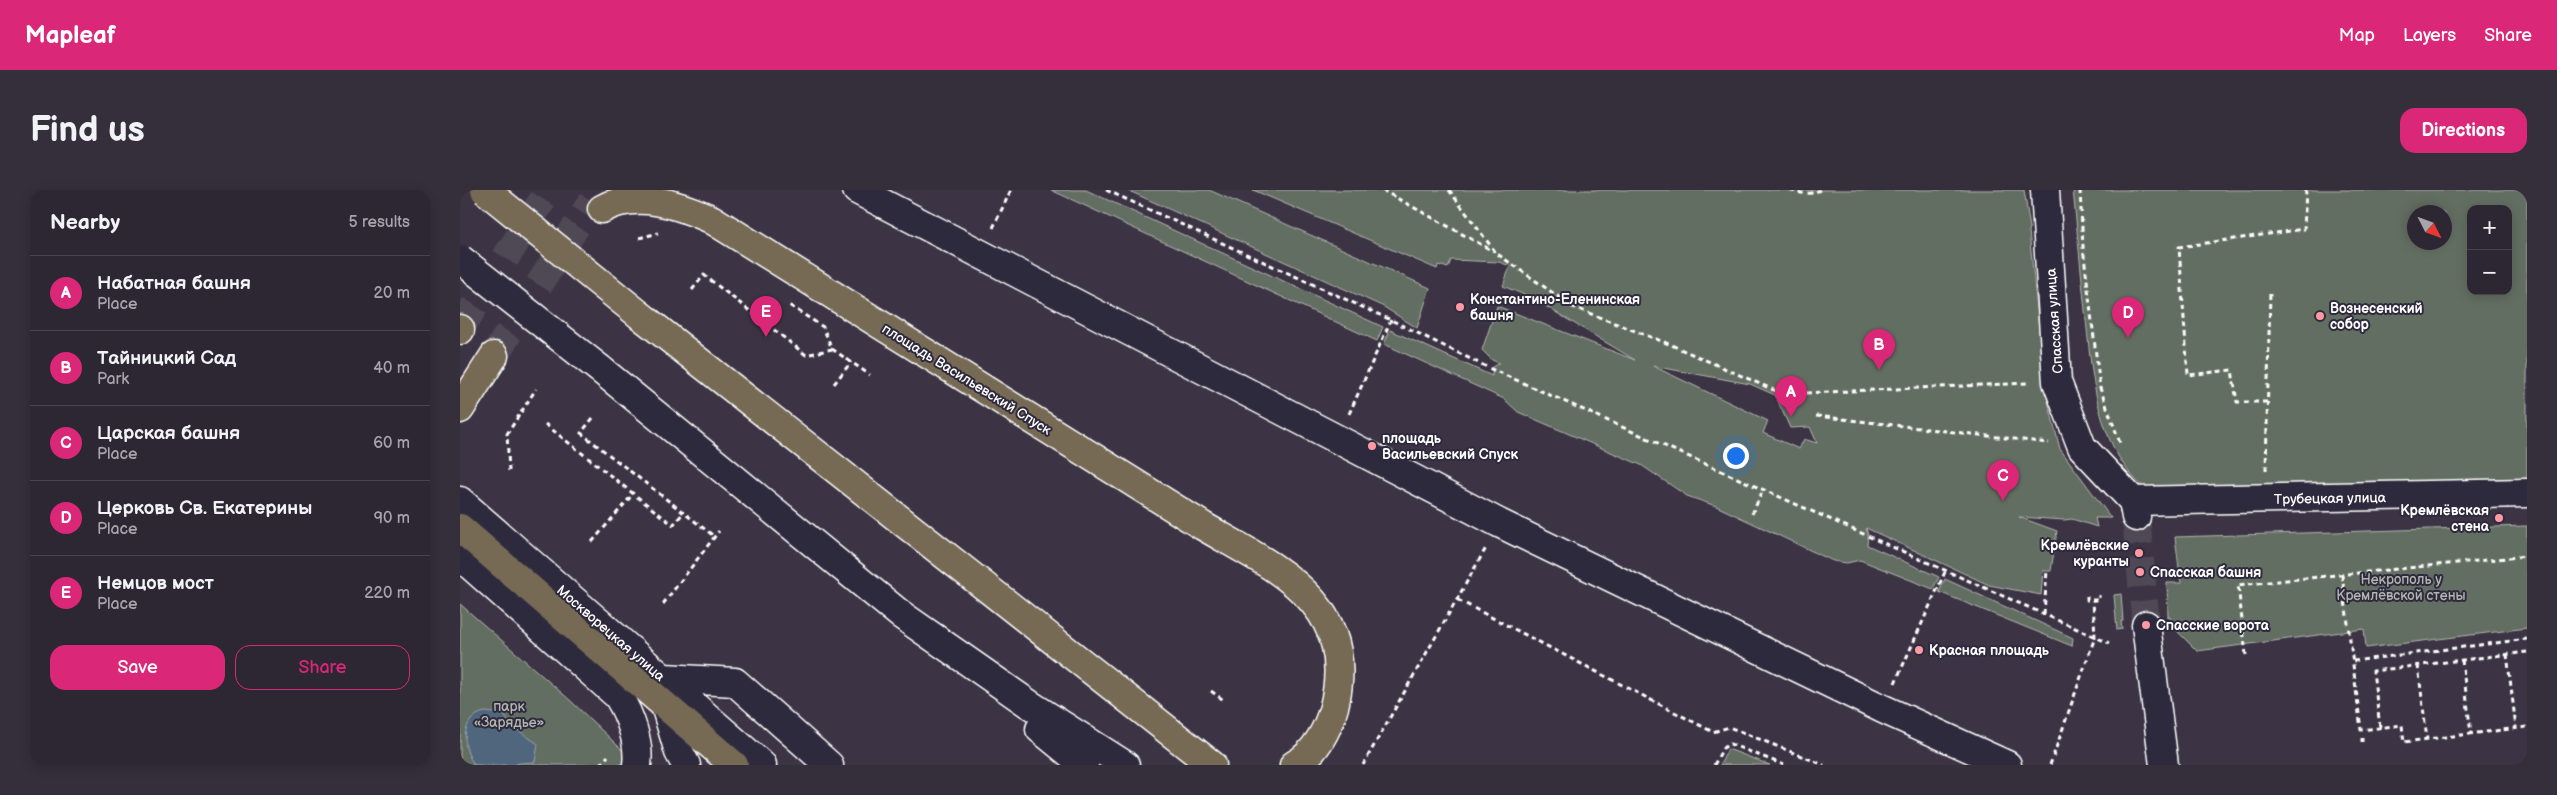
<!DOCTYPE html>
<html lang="en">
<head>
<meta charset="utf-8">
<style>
  :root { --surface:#2d2733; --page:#352f3b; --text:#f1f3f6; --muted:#a7a5ac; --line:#48444e; --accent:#db2777 }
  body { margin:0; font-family:"Balsamiq Sans",sans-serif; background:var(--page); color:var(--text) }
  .controls { position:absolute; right:15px; top:15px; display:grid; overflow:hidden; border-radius:10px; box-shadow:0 2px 12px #0003 }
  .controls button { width:45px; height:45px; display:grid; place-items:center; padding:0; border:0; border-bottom:1px solid var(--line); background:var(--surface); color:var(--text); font:25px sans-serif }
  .compass { position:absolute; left:1947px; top:15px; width:45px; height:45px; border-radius:50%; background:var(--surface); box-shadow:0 2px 12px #0003; rotate:132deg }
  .you { position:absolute; left:1275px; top:265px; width:18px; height:18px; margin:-12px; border:4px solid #fff; border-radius:50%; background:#1a73e8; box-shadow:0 0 0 8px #1a73e833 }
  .badge { display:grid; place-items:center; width:32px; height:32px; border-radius:50%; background:var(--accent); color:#fff; font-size:16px; font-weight:700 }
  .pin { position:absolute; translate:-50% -41px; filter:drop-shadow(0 1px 2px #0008) }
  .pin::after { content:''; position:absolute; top:26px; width:18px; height:15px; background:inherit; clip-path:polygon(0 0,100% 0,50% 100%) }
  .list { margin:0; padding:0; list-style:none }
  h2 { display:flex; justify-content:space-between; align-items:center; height:65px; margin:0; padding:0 20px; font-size:21px }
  h2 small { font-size:16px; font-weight:400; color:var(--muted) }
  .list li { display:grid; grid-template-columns:32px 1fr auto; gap:15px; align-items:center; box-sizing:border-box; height:75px; padding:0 20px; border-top:1px solid var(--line) }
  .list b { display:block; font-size:19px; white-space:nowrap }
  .list p { margin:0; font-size:16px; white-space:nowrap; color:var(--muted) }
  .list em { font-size:16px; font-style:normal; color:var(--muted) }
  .actions { display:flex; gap:10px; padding:15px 20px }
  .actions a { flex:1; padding:11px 0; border:1px solid var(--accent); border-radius:15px; text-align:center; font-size:18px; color:var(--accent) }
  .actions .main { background:var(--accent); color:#fff }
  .map { position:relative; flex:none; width:2067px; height:575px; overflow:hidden; border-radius:15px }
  header { display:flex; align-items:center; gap:30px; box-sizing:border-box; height:70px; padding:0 25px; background:var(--accent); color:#fff }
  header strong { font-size:24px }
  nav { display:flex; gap:28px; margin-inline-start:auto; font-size:18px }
  .intro { display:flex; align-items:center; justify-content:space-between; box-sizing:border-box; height:120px; padding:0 30px }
  h1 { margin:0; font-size:35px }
  .button { padding:12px 22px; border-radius:15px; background:var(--accent); color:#fff; font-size:18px; font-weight:700 }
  main { display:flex; gap:30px; padding:0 30px }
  aside { flex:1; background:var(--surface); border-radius:15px; box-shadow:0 2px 12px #0003 }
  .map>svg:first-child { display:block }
  .green { fill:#646e62; stroke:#b2b6b0; fill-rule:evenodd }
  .water { fill:#50667c; stroke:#96a3b0 }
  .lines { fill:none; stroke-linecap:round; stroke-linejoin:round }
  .minor-tunnel { stroke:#504857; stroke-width:28; stroke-dasharray:28 14; stroke-linecap:butt }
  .major-tunnel { stroke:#504857; stroke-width:28; stroke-dasharray:28 14; stroke-linecap:butt }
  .minor-casing { stroke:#fff; stroke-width:31 }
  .major-casing { stroke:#fff; stroke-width:31 }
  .path { stroke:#fff; stroke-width:3; stroke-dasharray:5 4; stroke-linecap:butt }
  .minor { stroke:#2f2a3d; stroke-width:28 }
  .major { stroke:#766a54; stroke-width:28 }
  .minor-bridge-casing { stroke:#fff; stroke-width:31; stroke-linecap:butt }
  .major-bridge-casing { stroke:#fff; stroke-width:31; stroke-linecap:butt }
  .minor-bridge { stroke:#2f2a3d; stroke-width:28 }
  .major-bridge { stroke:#766a54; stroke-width:28 }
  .poi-dot { fill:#ff9aa2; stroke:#2f2a3d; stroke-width:2 }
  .labels { text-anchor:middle; stroke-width:4; stroke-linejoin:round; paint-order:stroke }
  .poi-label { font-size:14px; font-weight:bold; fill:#fff; stroke:#2f2a3d; text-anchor:start }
  .street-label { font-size:14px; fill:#fff; stroke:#2f2a3d }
  .park-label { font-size:14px; fill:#b2b6b0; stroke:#2f2a3d }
</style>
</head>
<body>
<header>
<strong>Mapleaf</strong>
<nav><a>Map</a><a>Layers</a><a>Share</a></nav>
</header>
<div class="intro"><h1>Find us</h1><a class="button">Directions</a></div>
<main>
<aside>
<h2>Nearby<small>5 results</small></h2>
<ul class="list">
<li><span class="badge">A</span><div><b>Набатная башня</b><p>Place</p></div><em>20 m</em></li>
<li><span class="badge">B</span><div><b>Тайницкий Сад</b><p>Park</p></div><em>40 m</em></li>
<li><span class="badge">C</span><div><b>Царская башня</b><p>Place</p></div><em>60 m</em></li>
<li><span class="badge">D</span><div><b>Церковь Св. Екатерины</b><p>Place</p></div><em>90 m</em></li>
<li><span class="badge">E</span><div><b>Немцов мост</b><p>Place</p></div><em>220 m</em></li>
</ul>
<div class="actions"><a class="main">Save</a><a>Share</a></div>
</aside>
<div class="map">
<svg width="2067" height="575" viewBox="0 0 2067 575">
  <rect width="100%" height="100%" fill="#3c3444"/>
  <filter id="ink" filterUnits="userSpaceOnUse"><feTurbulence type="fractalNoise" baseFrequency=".02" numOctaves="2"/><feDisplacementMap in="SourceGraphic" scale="10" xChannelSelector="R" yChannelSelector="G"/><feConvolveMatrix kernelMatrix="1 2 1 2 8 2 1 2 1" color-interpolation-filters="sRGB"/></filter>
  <g filter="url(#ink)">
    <path class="green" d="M591 0H626L923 137 917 151Z
      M667 0H749L970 98 957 138 924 117Z
      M793 0H1564L1570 38 1569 41 1585 199 1600 259 1651 328H1635L1637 337 1612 329 1604 330 1559 327 1597 341 1591 381H1583L1581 405 1529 395 1406 338 1408 345 1407 355 1479 387 1473 399 1400 370 1387 373 1373 371 1256 316 1227 306 1181 275 1058 222 1044 209 924 154 930 140 1032 186V177L1039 173 1032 170 1022 160 1037 116 1175 170 1072 108 1043 96 1050 76 1039 72 991 70 988 78 978 75 977 79ZM1193 176 1290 194 1315 205 1330 238 1350 237 1357 253 1344 249 1339 259 1303 243 1308 231Z
      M1613 0H2067V291L1685 299C1635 255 1632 183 1625 121 1621 81 1617 40 1613 0ZM2011 19H2048V101H2011ZM1954 22H1984V52H1954Z
      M2067 336V438L1906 458 1904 439 1737 461 1711 435 1710 427H1708L1707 393H1721L1715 347Z
      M1485 389 1613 448 1612 456 1479 402Z
      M1661 404 1663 431H1661L1662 439 1657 440 1654 405Z
      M0 414 111 511 178 575H0Z
      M1268 559 1310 575H1260Z"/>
    <path class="water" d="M25 522 43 524 52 536 78 554 75 572 59 573 54 575H15C1 559 0 527 25 522Z"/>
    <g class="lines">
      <path class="minor-tunnel" d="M1676 327 1686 435"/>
      <path class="major-tunnel" d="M0 139 89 0
        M34 166 132 11"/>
      <g class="minor-casing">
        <path id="minor" d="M397 0 1039 333 1423 519 1547 575
          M1585 0 1597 192 1622 257 1673 311 1676 327
          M140 179 440 424 569 514 665 575
          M0 311 302 575
          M1673 311 2067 303
          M0 366 158 506C170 525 180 553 177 575
          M1686 435 1704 575
          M204 488 275 492 369 575
          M205 515 219 562 226 575
          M580 539 624 575"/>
      </g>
      <g class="major-casing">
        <path id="major" d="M142 19C176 0 217 14 251 29L743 336C817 379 899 413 874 517 868 539 855 564 834 575
          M181 126 752 575
          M0 140V139
          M0 219 34 166
          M0 338 274 575"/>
      </g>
      <path class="path" d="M646 0 931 130 1029 178 1649 453
        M922 0 1033 61
        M989 0 1036 63 1113 117 1209 154 1323 204 1569 193
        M1330 0C1341 4 1350 5 1360 0
        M1620 0 1623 57 1640 198 1660 253
        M533 38 551 0
        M179 48 198 43
        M232 100 244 85 346 165 372 159 363 137 329 115
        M372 159 410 185
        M374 194 391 172
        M1807 212H1777L1772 180 1728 185 1719 57 1844 39 1846 0
        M889 224 931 130
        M1356 226 1589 253
        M133 228 121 243 255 347
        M85 234 213 335 224 322
        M1806 280 1810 101
        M49 281 47 244 76 199
        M1292 324 1303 300
        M132 352 173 304
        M1882 385 1901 540 1942 535 1944 552 2067 537
        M1627 406V410H1639V405
        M998 410 1253 542 1269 537 1364 575
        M203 414 259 341
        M1584 424 1587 380
        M2047 464 2056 538
        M1786 465 1778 395 2067 366
        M2002 470 2011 544
        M1893 471 2067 449
        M1958 475 1967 550
        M1435 493 1485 382
        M751 501 765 511
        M1920 537 1913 481 2067 462
        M1902 548V552
        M140 575 148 566
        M903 575 1026 358
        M1254 575 1263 558 1270 554 1324 575
        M1590 575 1635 447 1633 410"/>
      <use href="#minor" class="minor"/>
      <use href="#major" class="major"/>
      <g class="minor-bridge-casing">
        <path id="minor-bridge" d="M0 69 140 179"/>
      </g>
      <g class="major-bridge-casing">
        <path id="major-bridge" d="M25 0 181 126"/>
      </g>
      <use href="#minor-bridge" class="minor-bridge"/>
      <use href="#major-bridge" class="major-bridge"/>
    </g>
  </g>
  <g class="poi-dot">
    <circle cx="1000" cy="117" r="5"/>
    <circle cx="1860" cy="126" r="5"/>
    <circle cx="912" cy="256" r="5"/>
    <circle cx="2039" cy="328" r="5"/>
    <circle cx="1679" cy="363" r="5"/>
    <circle cx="1680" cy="382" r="5"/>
    <circle cx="1686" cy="435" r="5"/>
    <circle cx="1459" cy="460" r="5"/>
  </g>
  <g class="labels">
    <g class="poi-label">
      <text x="1010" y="114">Константино-Еленинская<tspan x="1010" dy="16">башня</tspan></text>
      <text x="1870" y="123">Вознесенский<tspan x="1870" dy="16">собор</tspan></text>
      <text x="922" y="253">площадь<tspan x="922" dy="16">Васильевский Спуск</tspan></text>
      <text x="2029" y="325" text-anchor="end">Кремлёвская<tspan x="2029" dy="16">стена</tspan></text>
      <text x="1669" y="360" text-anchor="end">Кремлёвские<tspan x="1669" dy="16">куранты</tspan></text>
      <text x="1690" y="387">Спасская башня</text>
      <text x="1696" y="440">Спасские ворота</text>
      <text x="1469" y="465">Красная площадь</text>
    </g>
    <g class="street-label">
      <text transform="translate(1594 131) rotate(-94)" y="5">Спасская улица</text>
      <text transform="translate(507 189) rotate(32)" y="5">площадь Васильевский Спуск</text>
      <text transform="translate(1870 308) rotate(-1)" y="5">Трубецкая улица</text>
      <text transform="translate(151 443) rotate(41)" y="5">Москворецкая улица</text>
    </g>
    <g class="park-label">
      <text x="1941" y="394">Некрополь у<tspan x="1941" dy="16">Кремлёвской стены</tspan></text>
      <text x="49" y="521">парк<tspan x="49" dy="16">«Зарядье»</tspan></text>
    </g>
  </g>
</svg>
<div class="controls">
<button>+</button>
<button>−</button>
</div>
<svg class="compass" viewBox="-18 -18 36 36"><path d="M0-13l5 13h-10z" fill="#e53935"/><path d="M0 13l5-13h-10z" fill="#a7a5ac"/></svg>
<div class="you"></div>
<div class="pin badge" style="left:1331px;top:227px">A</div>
<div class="pin badge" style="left:1419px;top:180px">B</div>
<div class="pin badge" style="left:1543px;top:311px">C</div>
<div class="pin badge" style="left:1668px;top:148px">D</div>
<div class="pin badge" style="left:306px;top:147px">E</div>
</div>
</main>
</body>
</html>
